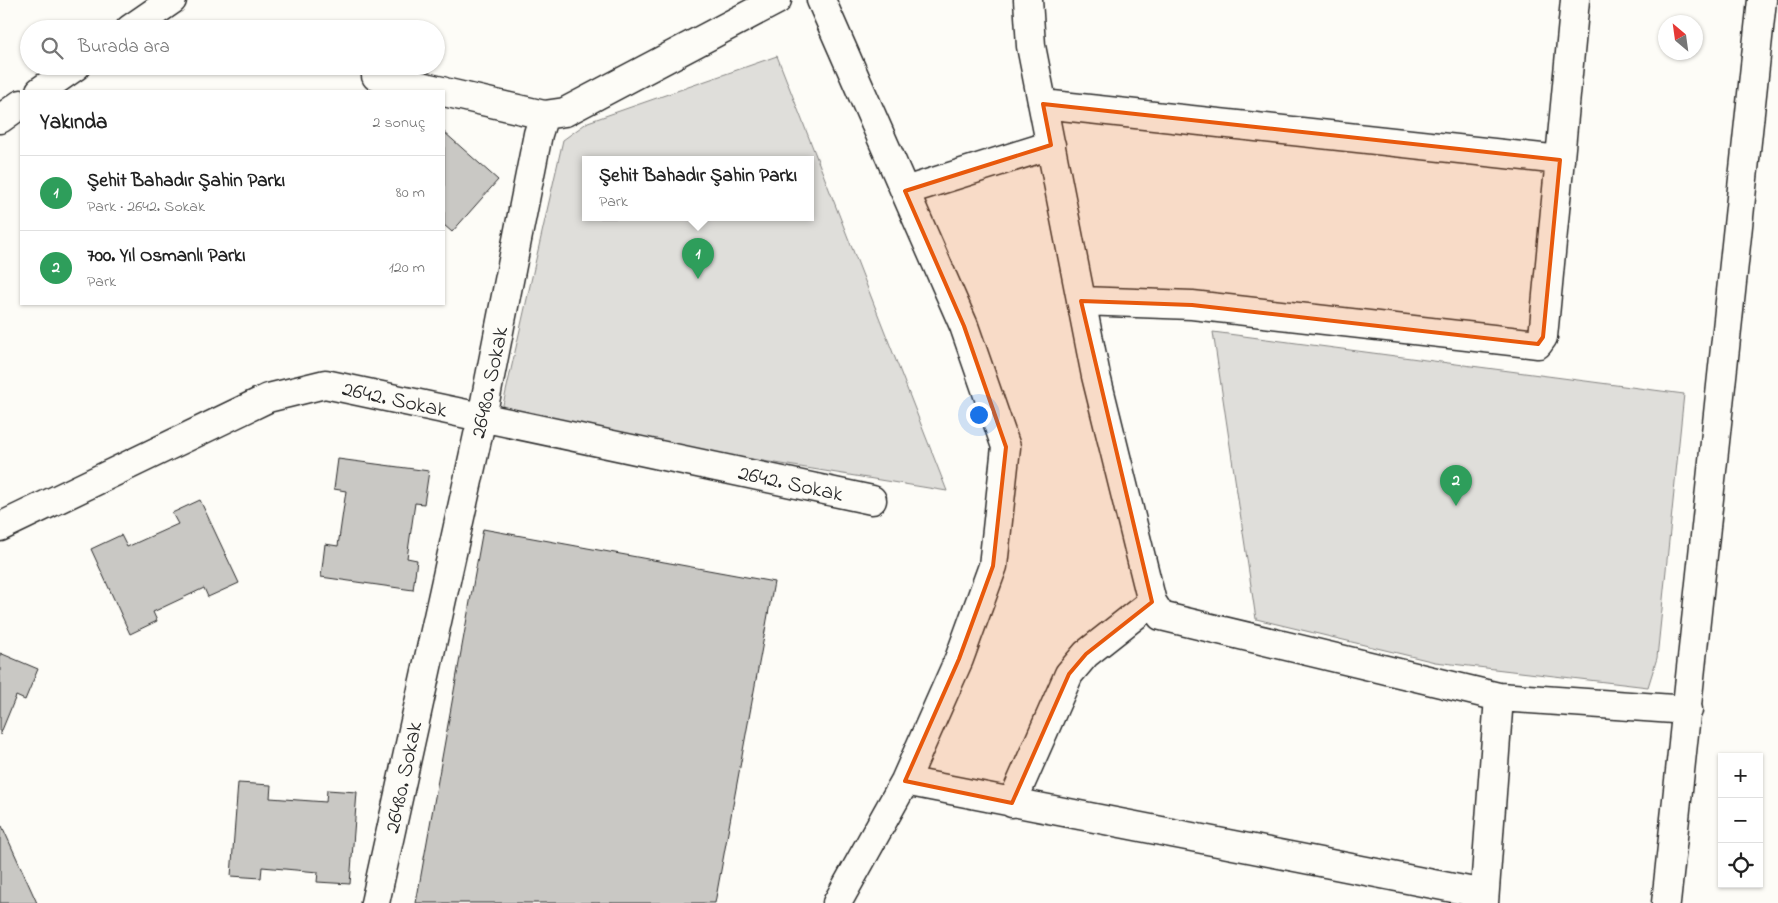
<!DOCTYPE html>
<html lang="tr">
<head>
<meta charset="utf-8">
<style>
  :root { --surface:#fff; --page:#f2f2f2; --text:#222; --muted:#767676; --line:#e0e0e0; --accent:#d93025 }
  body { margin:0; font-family:"Indie Flower",sans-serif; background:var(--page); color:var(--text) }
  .controls { position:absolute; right:15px; bottom:15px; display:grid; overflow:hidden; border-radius:0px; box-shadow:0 1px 4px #0004 }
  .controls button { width:45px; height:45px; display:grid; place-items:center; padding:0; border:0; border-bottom:1px solid var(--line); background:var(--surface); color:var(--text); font:25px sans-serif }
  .compass { position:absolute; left:1658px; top:15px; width:45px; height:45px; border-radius:50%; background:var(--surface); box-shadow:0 1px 4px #0004; rotate:331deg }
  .you { position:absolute; left:978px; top:414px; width:18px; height:18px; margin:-12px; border:4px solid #fff; border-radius:50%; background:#1a73e8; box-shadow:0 0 0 8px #1a73e833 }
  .badge { display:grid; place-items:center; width:32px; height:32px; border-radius:50%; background:var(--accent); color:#fff; font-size:16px; font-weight:700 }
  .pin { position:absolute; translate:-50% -41px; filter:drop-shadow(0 1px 2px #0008) }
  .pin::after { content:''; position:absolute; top:26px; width:18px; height:15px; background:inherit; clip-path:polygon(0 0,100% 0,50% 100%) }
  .popup { position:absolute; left:582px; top:156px; width:232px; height:65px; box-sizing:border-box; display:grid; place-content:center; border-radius:0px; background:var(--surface); filter:drop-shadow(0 1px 4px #0005); font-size:16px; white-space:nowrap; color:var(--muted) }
  .popup b { font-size:19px; color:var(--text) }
  .popup::after { content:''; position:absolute; left:50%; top:100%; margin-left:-10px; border:10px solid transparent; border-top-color:var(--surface) }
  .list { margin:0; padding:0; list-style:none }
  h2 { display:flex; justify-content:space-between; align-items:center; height:65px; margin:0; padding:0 20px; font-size:21px }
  h2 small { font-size:16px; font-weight:400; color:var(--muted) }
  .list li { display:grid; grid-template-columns:32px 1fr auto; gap:15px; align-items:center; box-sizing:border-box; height:75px; padding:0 20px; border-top:1px solid var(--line) }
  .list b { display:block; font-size:19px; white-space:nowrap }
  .list p { margin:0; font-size:16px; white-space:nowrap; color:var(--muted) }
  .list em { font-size:16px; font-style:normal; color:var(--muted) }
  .icon { flex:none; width:28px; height:28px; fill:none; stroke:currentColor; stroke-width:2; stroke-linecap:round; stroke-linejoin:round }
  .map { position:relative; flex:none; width:1778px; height:903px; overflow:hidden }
  .search { position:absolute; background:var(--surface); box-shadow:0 1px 4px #0004; left:20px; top:20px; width:425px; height:55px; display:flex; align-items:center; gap:12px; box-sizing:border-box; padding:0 18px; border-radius:28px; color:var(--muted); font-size:19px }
  .panel { position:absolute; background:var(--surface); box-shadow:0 1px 4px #0004; left:20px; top:90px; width:425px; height:215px; border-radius:0px }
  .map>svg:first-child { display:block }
  .green { fill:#dfdeda; stroke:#858482; fill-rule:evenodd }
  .building { fill:#c9c8c4; stroke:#2b2b2b }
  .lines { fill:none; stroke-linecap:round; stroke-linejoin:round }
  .street-casing { stroke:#2b2b2b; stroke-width:31 }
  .secondary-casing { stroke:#2b2b2b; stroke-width:31 }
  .street { stroke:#fdfcf7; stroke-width:28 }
  .secondary { stroke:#fdfcf7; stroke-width:28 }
  .marked { fill:#e8590c; fill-opacity:0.2; stroke:#e8590c; stroke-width:4; stroke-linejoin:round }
  .labels { text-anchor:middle; stroke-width:4.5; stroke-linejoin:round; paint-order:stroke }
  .street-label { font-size:22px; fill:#2b2b2b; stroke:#fdfcf7 }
</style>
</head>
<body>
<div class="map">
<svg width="1778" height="903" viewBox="0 0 1778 903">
  <rect width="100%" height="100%" fill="#fdfcf7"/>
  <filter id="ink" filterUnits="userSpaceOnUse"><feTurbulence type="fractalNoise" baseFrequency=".02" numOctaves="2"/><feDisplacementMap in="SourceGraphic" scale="10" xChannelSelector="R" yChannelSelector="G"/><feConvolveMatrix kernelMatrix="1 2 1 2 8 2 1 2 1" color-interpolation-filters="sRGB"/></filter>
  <g filter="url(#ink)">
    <path class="green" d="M777 56 947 491 500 418 563 140 588 122ZM586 160H810V218H586Z
      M1213 332 1684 394 1657 658 1648 687 1435 662 1256 619Z"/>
    <path class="building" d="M444 132 498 180 452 232 444 225Z
      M338 459 429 471 424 504 415 503 407 558 417 560 413 590 321 577 325 544 338 546 346 491 334 489Z
      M200 500 239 583 208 597 204 588 153 612 157 621 130 634 91 549 121 535 127 547 178 524 172 513Z
      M483 529 774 582 715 903H416Z
      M0 653 38 669 25 700 16 696 0 735Z
      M238 783 271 785 270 798 326 802 327 790 357 792 350 884 317 882 318 872 262 867 261 878 231 876Z
      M2 826 37 903H0V827Z"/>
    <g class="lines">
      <g class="street-casing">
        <path id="street" d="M821 0 964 326 1006 447 993 566 959 659 905 781 837 903
          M1028 0 1031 46 1096 376 1152 602 1161 616 1499 697 1688 710
          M130 29 172 0
          M376 76 442 91
          M40 91 76 66
          M444 92 544 115
          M1043 104 1560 160
          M0 119 21 104
          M905 191 1051 145
          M1081 301 1192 305 1538 344 1543 337 1575 0
          M0 527 268 398 325 384 872 500
          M905 781 1484 894
          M1012 803 1069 674 1086 654 1152 602
          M375 903 482 417 538 134 544 115 565 112 777 0
          M1484 903 1499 697"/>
      </g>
      <g class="secondary-casing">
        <path id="secondary" d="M1666 903 1762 0"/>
      </g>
      <use href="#street" class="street"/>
      <use href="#secondary" class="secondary"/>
    </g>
  </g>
  <path class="marked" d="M1043 104 1560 160 1543 337 1538 344 1192 305 1081 301 1152 602 1086 654 1069 674 1012 803 905 781 959 659 993 566 1006 447 964 326 905 191 1051 145Z"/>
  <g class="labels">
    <g class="street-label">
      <text transform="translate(488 382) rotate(-78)" y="8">26480. Sokak</text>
      <text transform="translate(395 398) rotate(12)" y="8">2642. Sokak</text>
      <text transform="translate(791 482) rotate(12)" y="8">2642. Sokak</text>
      <text transform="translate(402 777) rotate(-78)" y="8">26480. Sokak</text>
    </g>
  </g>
</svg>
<div class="controls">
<button>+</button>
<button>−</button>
<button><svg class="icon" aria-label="locate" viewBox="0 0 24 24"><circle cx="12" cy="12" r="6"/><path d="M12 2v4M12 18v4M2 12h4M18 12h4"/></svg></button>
</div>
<svg class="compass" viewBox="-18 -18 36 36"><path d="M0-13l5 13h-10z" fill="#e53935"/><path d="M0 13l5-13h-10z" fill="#767676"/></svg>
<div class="you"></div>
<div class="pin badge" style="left:698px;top:279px;background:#2e9e5b">1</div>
<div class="popup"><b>Şehit Bahadır Şahin Parkı</b>Park</div>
<div class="pin badge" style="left:1456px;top:506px;background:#2e9e5b">2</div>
<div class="search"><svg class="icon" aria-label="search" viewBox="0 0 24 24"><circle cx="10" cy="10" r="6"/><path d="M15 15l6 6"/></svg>Burada ara</div>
<section class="panel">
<h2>Yakında<small>2 sonuç</small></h2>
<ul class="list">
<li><span class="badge" style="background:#2e9e5b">1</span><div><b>Şehit Bahadır Şahin Parkı</b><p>Park · 2642. Sokak</p></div><em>80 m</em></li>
<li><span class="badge" style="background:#2e9e5b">2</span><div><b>700. Yıl Osmanlı Parkı</b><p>Park</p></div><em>120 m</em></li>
</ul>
</section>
</div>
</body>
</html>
